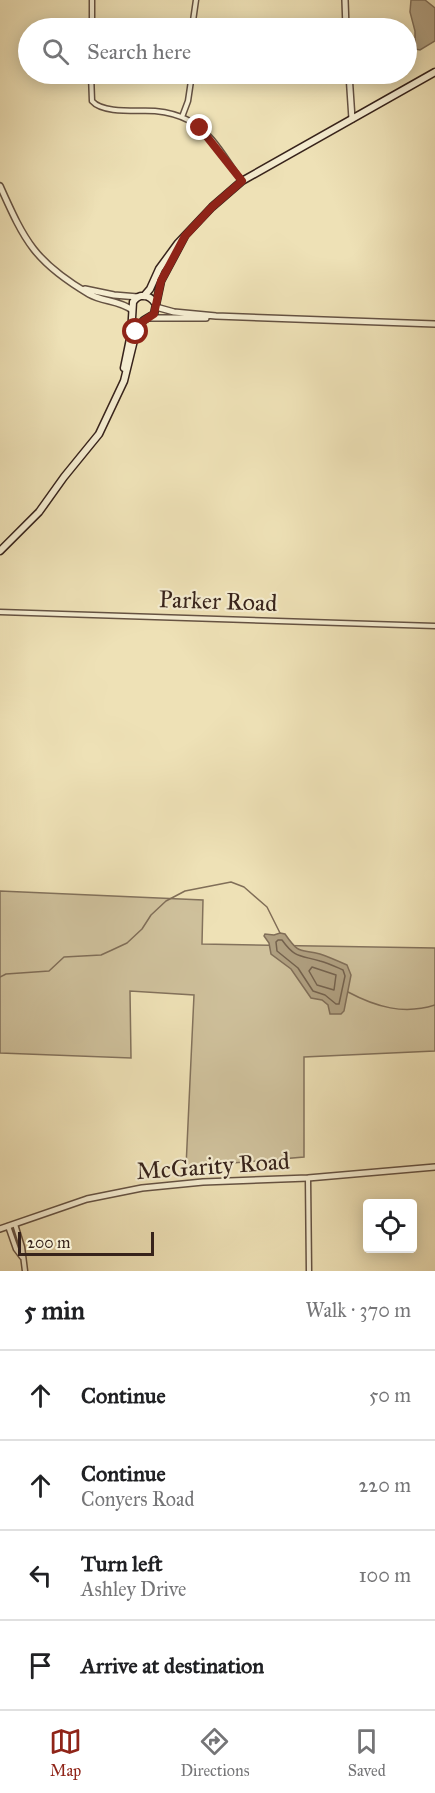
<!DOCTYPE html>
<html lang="en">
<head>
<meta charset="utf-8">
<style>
  :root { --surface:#fff; --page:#f6f6f6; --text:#202124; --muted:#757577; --line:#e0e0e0; --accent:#8f2418 }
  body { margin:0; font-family:"IM FELL Great Primer",serif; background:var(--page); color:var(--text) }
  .controls { position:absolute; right:18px; bottom:18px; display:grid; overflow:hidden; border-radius:6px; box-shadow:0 3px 15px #0003 }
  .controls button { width:54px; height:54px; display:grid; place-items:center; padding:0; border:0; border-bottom:2px solid var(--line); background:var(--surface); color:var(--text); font:30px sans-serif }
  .scale { position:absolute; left:18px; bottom:15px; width:136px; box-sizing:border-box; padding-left:6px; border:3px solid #37231b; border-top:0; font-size:16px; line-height:21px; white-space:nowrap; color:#37231b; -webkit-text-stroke:4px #f4ecd0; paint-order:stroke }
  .stop { position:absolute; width:18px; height:18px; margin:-14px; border:4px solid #8f2418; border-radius:50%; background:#fff }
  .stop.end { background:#8f2418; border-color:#fff; box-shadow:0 2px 6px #0008 }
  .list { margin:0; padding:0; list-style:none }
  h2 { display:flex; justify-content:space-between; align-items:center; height:78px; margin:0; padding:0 24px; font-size:26px }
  h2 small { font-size:20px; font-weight:400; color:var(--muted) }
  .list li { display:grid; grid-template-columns:39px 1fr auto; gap:18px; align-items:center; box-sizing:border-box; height:90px; padding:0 24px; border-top:2px solid var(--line) }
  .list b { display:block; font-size:22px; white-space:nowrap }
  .list p { margin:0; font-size:20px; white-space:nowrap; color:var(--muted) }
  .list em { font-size:20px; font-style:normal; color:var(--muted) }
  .icon { flex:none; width:33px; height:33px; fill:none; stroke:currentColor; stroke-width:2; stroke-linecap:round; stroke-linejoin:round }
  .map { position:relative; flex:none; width:435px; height:1271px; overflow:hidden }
  .search { position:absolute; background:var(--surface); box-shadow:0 3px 15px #0003; left:18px; right:18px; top:18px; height:66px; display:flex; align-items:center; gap:15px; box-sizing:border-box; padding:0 21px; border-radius:33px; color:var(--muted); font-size:22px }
  .sheet { height:438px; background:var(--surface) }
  nav { display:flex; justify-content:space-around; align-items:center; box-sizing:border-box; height:84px; border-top:2px solid var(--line); background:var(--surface); font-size:16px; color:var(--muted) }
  nav a { display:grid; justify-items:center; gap:3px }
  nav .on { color:var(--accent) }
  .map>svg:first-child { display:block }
  .green { fill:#cfc19c; stroke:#83725c; stroke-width:1.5 }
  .water { fill:#b0a081; stroke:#806e58; stroke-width:1.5 }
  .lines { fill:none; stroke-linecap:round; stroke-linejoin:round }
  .shore { stroke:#74624e; stroke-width:1.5 }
  .stream { stroke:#806e58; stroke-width:1.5 }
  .minor-casing { stroke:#655242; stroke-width:7 }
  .tertiary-casing { stroke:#655242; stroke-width:8 }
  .secondary-casing { stroke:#37231b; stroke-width:9 }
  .minor { stroke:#f4ecd0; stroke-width:4 }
  .tertiary { stroke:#f4ecd0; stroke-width:5 }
  .secondary { stroke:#f4ecd0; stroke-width:6 }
  .route { stroke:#8f2418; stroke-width:8 }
  .labels { text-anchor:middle; stroke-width:4.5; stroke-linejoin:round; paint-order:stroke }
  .street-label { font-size:24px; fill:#37231b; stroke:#f4ecd0 }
</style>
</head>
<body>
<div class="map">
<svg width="435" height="1271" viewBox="0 0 435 1271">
  <rect width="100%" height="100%" fill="#eee1b6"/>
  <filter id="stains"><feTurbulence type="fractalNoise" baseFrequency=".00333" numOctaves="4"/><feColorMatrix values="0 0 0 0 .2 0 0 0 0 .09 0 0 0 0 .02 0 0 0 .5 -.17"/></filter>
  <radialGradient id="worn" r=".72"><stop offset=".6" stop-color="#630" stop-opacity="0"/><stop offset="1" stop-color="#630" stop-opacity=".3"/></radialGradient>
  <path class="green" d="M0 891 203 900 202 944 435 948V1051L304 1057V1157L186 1167 194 995 130 991 131 1058 0 1053Z"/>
  <path class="water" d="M411 0H425L435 8V41L420 50 415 49V31L410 12Z
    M280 933 285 934C299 954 298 949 320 954 329 957 338 961 347 965L351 975 344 1011 341 1014H330L328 1005 322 1000 311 998 291 969 271 954 269 943 264 936 265 934 274 935Z"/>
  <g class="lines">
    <path class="shore" d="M278 940H282C295 958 299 955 320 961 328 963 336 967 343 970L345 976 339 1004H336L325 995 313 991 298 968 277 951 276 942Z
      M312 967 336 975 334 990 317 985 309 971Z"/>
    <path class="stream" d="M0 977 6 974 49 971 64 957 101 955 112 950 127 943 142 929 151 915 166 901 185 891 231 882 244 887 267 907 280 933
      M348 992C376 1007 404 1015 435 1005"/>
    <g class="minor-casing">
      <path id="minor" d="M92 28V0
        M192 28 196 0
        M91 74 92 101C103 114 138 110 155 111 167 112 179 115 190 121 214 134 226 161 242 181
        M182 117 188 101 192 74
        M0 612 435 626
        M308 1178 309 1271
        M15 1224 22 1247 25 1271
        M8 1226 16 1249 22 1257"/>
    </g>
    <g class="tertiary-casing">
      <path id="tertiary" d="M345 0 346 28
        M349 74 352 119
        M0 186C25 242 35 262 89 294 103 302 119 300 132 310
        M85 289 114 295 138 297
        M156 307 174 312 216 316 435 324
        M150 318H206
        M0 1229 87 1199 142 1188 203 1182 308 1178 435 1167"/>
    </g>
    <g class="secondary-casing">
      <path id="secondary" d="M144 296 150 289 159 269 178 243 212 207 242 181 435 72
        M124 368 131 334 133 302C139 293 149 294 155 303
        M0 551 39 512 64 477 99 434 124 381 137 328 144 320 154 314 161 281 185 236"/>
    </g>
    <use href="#minor" class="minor"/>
    <use href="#tertiary" class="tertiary"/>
    <use href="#secondary" class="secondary"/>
  </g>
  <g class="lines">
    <path class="route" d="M136 332 142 322 154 314 161 281 185 236 212 207 242 181 200 128"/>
  </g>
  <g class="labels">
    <g class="street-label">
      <text transform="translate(218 601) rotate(2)" y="8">Parker Road</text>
      <text transform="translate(213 1166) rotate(-4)" y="8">McGarity Road</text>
    </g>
  </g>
  <rect width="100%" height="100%" filter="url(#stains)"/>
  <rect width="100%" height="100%" fill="url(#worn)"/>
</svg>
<div class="controls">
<button><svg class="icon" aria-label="locate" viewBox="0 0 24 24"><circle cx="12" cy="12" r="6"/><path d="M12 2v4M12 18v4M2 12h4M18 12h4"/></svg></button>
</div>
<div class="scale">200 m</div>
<div class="stop" style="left:136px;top:332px"></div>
<div class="stop end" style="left:200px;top:128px"></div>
<div class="search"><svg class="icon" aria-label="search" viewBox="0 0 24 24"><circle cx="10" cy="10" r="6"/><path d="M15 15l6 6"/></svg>Search here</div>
</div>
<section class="sheet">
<h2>5 min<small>Walk · 370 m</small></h2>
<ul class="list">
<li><svg class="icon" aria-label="ahead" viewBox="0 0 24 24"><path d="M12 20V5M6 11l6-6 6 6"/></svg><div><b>Continue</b></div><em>50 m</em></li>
<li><svg class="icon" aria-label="ahead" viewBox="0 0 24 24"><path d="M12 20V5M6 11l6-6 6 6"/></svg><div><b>Continue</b><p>Conyers Road</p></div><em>220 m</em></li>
<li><svg class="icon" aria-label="left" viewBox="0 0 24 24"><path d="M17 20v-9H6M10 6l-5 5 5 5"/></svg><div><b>Turn left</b><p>Ashley Drive</p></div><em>100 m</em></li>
<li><svg class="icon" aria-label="arrive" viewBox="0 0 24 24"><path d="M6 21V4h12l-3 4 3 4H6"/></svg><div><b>Arrive at destination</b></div></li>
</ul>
</section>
<nav>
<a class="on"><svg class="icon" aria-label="map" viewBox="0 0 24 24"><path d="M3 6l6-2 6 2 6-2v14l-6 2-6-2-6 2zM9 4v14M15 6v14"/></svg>Map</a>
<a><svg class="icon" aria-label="directions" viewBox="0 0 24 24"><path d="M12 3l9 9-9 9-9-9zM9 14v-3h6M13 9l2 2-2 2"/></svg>Directions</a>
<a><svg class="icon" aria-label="saved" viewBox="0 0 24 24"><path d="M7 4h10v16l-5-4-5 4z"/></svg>Saved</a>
</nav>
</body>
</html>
